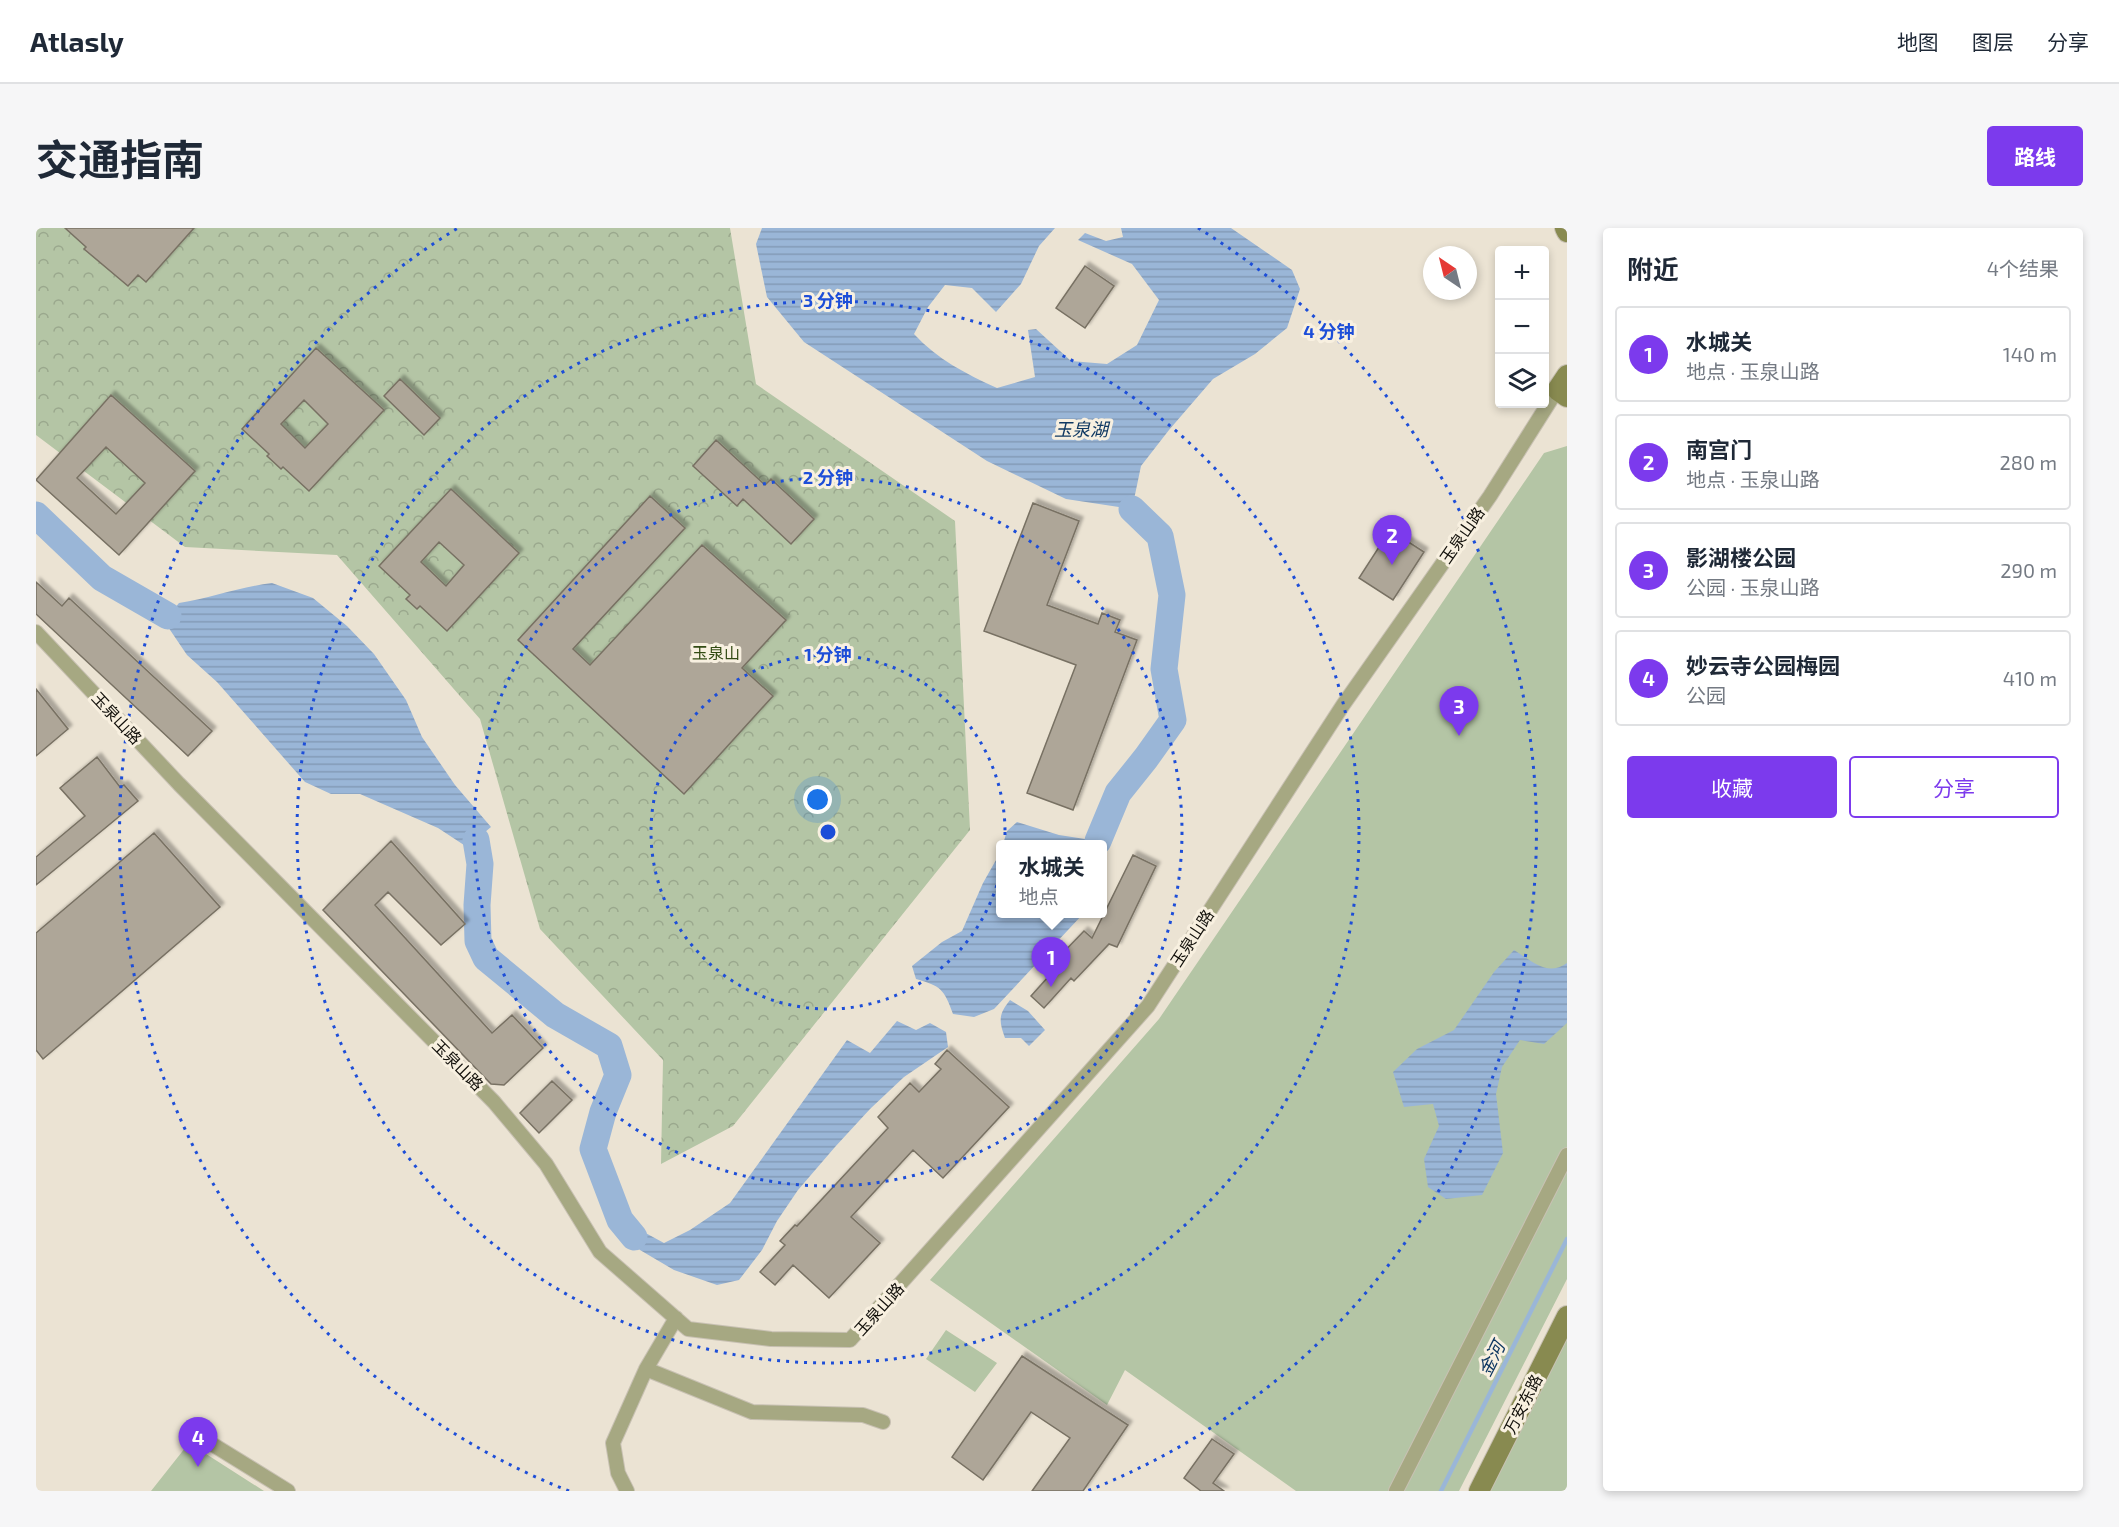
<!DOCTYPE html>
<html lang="zh">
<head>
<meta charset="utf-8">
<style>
  :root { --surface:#fff; --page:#f6f6f7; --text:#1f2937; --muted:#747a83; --line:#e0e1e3; --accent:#7c3aed }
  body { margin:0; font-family:"Exo 2","Noto Sans SC",sans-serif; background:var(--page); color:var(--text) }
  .controls { position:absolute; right:18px; top:18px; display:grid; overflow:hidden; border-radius:6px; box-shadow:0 3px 9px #0003 }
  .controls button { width:54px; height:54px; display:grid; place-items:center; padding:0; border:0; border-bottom:2px solid var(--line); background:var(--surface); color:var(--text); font:30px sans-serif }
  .compass { position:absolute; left:1387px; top:18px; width:54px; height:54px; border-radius:50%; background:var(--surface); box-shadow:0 3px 9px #0003; rotate:325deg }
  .you { position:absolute; left:782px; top:572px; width:21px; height:21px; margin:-15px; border:4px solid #fff; border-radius:50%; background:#1a73e8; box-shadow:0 0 0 9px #1a73e833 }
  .badge { display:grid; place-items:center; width:39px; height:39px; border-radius:50%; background:var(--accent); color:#fff; font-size:20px; font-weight:700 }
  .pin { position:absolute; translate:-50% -50px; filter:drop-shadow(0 2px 3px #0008) }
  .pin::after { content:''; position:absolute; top:32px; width:21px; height:18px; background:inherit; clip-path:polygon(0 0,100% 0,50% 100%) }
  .popup { position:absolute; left:960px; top:612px; width:111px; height:78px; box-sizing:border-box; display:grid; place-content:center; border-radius:6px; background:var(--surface); filter:drop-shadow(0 2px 4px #0005); font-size:20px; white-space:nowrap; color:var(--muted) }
  .popup b { font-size:22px; color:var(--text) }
  .popup::after { content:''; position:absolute; left:50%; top:100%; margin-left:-12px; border:12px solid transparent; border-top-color:var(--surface) }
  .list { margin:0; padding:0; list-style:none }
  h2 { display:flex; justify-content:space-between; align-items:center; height:78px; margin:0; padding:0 24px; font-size:26px }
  h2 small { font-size:20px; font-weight:400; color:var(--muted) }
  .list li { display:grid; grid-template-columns:39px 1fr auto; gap:18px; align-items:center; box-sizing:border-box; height:96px; margin:0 12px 12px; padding:0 12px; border:2px solid var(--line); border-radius:6px }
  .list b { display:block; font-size:22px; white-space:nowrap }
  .list p { margin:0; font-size:20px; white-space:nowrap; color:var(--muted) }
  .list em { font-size:20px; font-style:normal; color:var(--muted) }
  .actions { display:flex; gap:12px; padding:18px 24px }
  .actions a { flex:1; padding:14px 0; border:2px solid var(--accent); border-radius:6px; text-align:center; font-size:21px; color:var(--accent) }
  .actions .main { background:var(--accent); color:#fff }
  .icon { flex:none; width:33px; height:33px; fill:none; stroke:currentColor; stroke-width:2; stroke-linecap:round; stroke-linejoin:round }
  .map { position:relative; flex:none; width:1531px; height:1263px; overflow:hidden; border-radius:6px }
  header { display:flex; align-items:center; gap:36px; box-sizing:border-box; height:84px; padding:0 30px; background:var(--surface); border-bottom:2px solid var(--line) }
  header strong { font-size:28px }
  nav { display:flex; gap:33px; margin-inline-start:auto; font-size:21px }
  .intro { display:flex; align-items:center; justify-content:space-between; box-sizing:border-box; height:144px; padding:0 36px }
  h1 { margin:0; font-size:42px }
  .button { padding:15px 27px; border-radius:6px; background:var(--accent); color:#fff; font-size:21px; font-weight:700 }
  main { display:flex; gap:36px; padding:0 36px }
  aside { flex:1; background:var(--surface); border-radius:6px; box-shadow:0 3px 9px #0003 }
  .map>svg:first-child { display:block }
  .green { fill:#b4c5a5 }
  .forest { fill:url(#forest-crowns) }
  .water { fill:url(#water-rules) }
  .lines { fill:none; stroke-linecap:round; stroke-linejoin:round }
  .stream { stroke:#9ab6d7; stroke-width:4.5 }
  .river { stroke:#9ab6d7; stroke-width:27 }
  .building { fill:#aea698; stroke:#787163; stroke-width:1.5; fill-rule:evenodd; filter:url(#shadow) }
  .street-casing { stroke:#c8c1b3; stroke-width:16 }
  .secondary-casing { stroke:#c8c1b3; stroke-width:22 }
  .street { stroke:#a6a882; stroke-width:14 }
  .secondary { stroke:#888a50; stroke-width:20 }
  .ring { fill:none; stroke:#1d4ed8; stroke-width:3; stroke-dasharray:3 6 }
  .labels { text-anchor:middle; stroke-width:6; stroke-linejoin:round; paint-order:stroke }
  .street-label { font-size:16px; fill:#110f0a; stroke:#f8f0e0 }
  .park-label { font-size:16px; fill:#324b13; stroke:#f8f0e0 }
  .water-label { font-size:18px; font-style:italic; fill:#0f3862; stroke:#f8f0e0 }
  .centre { fill:#1d4ed8; stroke:#f8f0e0; stroke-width:3 }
  .ring-label { font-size:18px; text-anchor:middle; font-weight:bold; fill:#1d4ed8; stroke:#f8f0e0; stroke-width:6; stroke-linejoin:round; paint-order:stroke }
</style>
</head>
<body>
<header>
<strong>Atlasly</strong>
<nav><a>地图</a><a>图层</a><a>分享</a></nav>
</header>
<div class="intro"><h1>交通指南</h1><a class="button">路线</a></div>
<main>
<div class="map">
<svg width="1531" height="1263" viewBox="0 0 1531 1263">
  <defs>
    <pattern id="forest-crowns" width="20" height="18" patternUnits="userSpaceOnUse" patternTransform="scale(1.5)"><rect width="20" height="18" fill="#b4c5a5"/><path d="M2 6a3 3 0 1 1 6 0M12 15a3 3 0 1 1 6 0" fill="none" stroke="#9aa88d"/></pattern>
    <pattern id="water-rules" width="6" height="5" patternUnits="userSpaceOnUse" patternTransform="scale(1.5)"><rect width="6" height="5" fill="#9ab6d7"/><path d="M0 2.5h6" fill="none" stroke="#849bb7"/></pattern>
    <filter id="shadow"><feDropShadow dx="4" dy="-4" stdDeviation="1.5" flood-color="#0004"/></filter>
  </defs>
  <rect width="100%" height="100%" fill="#ebe3d3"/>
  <path class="green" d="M1531 218V1051L1423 1263H1260L1089 1142 1071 1177 894 1052 1123 791 1508 225Z
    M1531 1100V1263H1449Z
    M910 1102 961 1135 939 1164 890 1131Z
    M153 1215 228 1263H115Z"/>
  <path class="forest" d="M0 0H694L720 156 919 293 934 602 697 898 625 936 627 832 504 701 444 491 301 327 149 319 0 207Z"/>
  <path class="water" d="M726 0H1019L1003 18 985 56 960 84 936 60 909 57 892 79 878 106C901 131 930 146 961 160L999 149 992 102 1000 101 1035 133 1071 136 1101 117 1123 72 1096 36 1042 12 1049 5 1070 13 1087 9 1085 0H1195L1256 42 1264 61 1251 100 1219 126 1177 151 1133 202 1105 238 1096 281 1030 271 951 233 768 114 731 69 720 16Z
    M236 355 277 370 311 398 338 426 370 472 386 509 419 557 455 599 431 619 402 600 324 566H295L269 554 181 454 151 427 128 393 143 375C175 370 204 359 236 355Z
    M981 594 1023 607 1062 613 1065 616H967L971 603Z
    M964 625V686H1047L958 781 938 789 917 786C908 761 905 758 880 751L876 738 906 714 926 703 947 655Z
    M1478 722C1496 733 1511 749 1531 735V795L1508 816 1484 812 1466 839 1460 866 1467 925 1446 967 1410 971 1392 959 1388 931 1403 898 1397 876 1368 879 1357 844 1381 821 1418 802 1458 744Z
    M974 772 992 783 1009 802 993 818 985 810H969C963 793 962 787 974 772Z
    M861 793 880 802 894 795 910 804 912 819 868 849 834 881 799 919 762 962 741 993 726 1022 703 1052 681 1057 638 1042 604 1022 594 1014 604 1002 628 1015 654 1002 694 975 811 812 834 825Z"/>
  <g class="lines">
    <path class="stream" d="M1405 1263 1531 1011"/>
    <path class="river" d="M0 287 66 350 132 388
      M440 612 444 636 441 677 442 713 450 730 519 787 573 818 582 847 567 884 557 921 584 992 598 1009
      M1062 613 1082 565 1110 530 1137 492 1128 441 1136 367 1124 308 1096 281"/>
  </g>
  <path class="building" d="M29 0H158L110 54 102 47 92 58 48 21 50 19Z
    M1049 38 1078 58 1049 100 1020 80Z
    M280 120 348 182 273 263 247 239 245 241 231 228 233 226 206 201ZM268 172 292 196 269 220 245 196Z
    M364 151 404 190 388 207 348 168Z
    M75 167 159 243 83 327 0 252ZM70 219 109 255 80 286 41 250Z
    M680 212 729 257 735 251 778 291 755 316 707 271 701 278 657 238Z
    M415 261 483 325 411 403 384 378 381 381 370 371 374 367 343 338ZM403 314 428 337 410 358 385 334Z
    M614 268 649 300 537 421 554 437 666 317 750 392 706 440 737 468 648 566 482 412Z
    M997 275 1043 293 1011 377 1062 396 1066 385 1084 392 1079 404 1101 412 1037 582 991 565 1040 437 948 403Z
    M1354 302 1388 324 1357 372 1323 350Z
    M0 354 26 378 33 370 176 503 152 528 0 386Z
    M0 461 32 501 0 528Z
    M61 529 84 559 88 557 102 573 0 657V629L49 588 24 560Z
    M118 605 184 679 7 831 0 822V705Z
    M355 613 429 696 405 717 352 664 339 677 456 805 476 787 507 820 468 857 455 856 287 682Z
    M1097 627 1120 638 1081 719 1073 716 1038 753 1035 750 1008 780 995 768 1022 738 1018 734 1048 703 1056 710Z
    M911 822 973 879 907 950 877 922 815 989 844 1015 793 1070 757 1037 739 1057 724 1044 749 1017 744 1013 759 997 761 998 852 900 842 889 874 855 883 864 905 841 899 836Z
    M516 853 536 872 503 905 484 885Z
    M986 1128 1092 1197 1047 1263H996L1034 1210 995 1184 947 1252 916 1229Z
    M1176 1211 1198 1226 1177 1255 1188 1263H1165L1148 1250Z"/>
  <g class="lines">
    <g class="street-casing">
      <path id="street" d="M0 404 143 556 458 874 510 936 564 1024 652 1101 735 1111 814 1112 1112 778 1307 477 1454 268 1521 162
        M610 1141 716 1184 827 1187 847 1194
        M158 1205 252 1263
        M591 1263 582 1245 577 1215 610 1141 640 1090
        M1360 1263 1531 927"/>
    </g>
    <g class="secondary-casing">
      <path id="secondary" d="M1529 0 1531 4
        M1531 147 1521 162 1531 169
        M1443 1263 1531 1088"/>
    </g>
    <use href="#street" class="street"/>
    <use href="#secondary" class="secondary"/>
  </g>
  <g class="ring">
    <circle cx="792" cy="604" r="177"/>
    <circle cx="792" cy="604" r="354"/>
    <circle cx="792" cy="604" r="531"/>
    <path d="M533 1263A708 708 0 0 1 422 0M1162 0A708 708 0 0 1 1051 1263"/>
  </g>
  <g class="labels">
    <g class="street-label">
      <text transform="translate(1426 307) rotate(-55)" y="6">玉泉山路</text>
      <text transform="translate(81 490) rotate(47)" y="6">玉泉山路</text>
      <text transform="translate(1156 710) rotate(-57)" y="6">玉泉山路</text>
      <text transform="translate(422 837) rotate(45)" y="6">玉泉山路</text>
      <text transform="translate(843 1081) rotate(-48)" y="6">玉泉山路</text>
      <text transform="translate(1487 1176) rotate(-63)" y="6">万安东路</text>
    </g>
    <g class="park-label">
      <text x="680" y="431">玉泉山</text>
    </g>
    <g class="water-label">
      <text x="1045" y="208">玉泉湖</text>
      <text transform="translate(1456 1131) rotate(-63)" y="6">金河</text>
    </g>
  </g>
  <circle cx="792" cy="604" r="9" class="centre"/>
  <g class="ring-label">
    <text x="792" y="79">3 分钟</text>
    <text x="1293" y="110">4 分钟</text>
    <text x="792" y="256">2 分钟</text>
    <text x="792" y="433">1 分钟</text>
  </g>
</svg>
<div class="controls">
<button>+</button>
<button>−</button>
<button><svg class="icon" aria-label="layers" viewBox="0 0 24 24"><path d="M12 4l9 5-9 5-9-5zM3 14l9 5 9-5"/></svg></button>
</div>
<svg class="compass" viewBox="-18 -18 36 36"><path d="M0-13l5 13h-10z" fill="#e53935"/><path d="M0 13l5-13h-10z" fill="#747a83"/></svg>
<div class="you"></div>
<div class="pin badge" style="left:1015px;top:759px">1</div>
<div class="popup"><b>水城关</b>地点</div>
<div class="pin badge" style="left:1356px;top:337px">2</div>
<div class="pin badge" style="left:1423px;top:508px">3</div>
<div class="pin badge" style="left:162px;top:1239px">4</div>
</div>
<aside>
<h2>附近<small>4个结果</small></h2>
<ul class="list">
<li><span class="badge">1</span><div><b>水城关</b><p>地点 · 玉泉山路</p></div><em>140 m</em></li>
<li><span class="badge">2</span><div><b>南宫门</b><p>地点 · 玉泉山路</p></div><em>280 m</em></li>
<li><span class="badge">3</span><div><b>影湖楼公园</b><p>公园 · 玉泉山路</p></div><em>290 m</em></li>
<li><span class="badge">4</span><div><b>妙云寺公园梅园</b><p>公园</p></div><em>410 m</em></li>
</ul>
<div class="actions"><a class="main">收藏</a><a>分享</a></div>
</aside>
</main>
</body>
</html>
